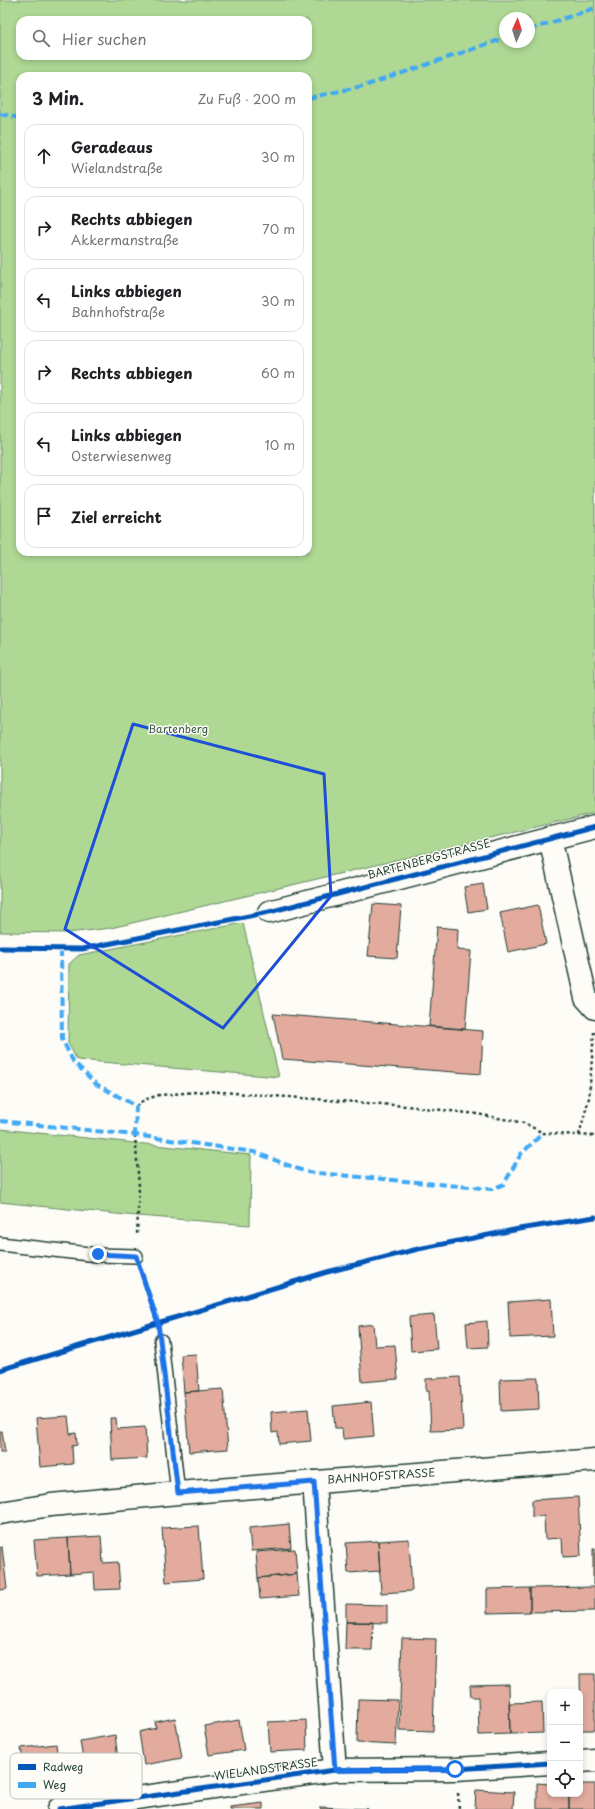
<!DOCTYPE html>
<html lang="de">
<head>
<meta charset="utf-8">
<style>
  :root { --surface:#fff; --page:#f6f6f6; --text:#202124; --muted:#757577; --line:#e0e0e0 }
  body { margin:0; font-family:"Playpen Sans",sans-serif; background:var(--page); color:var(--text) }
  .controls { position:absolute; right:12px; bottom:12px; display:grid; overflow:hidden; border-radius:8px; box-shadow:0 2px 6px #0003 }
  .controls button { width:36px; height:36px; display:grid; place-items:center; padding:0; border:0; border-bottom:1px solid var(--line); background:var(--surface); color:var(--text); font:20px sans-serif }
  .compass { position:absolute; left:499px; top:12px; width:36px; height:36px; border-radius:50%; background:var(--surface); box-shadow:0 2px 6px #0003; rotate:3deg }
  .stop { position:absolute; width:12px; height:12px; margin:-9px; border:3px solid #1a73e8; border-radius:50%; background:#fff }
  .stop.end { background:#1a73e8; border-color:#fff; box-shadow:0 1px 4px #0008 }
  .list { margin:0; padding:0; list-style:none }
  h2 { display:flex; justify-content:space-between; align-items:center; height:52px; margin:0; padding:0 16px; font-size:17px }
  h2 small { font-size:13px; font-weight:400; color:var(--muted) }
  .list li { display:grid; grid-template-columns:26px 1fr auto; gap:12px; align-items:center; box-sizing:border-box; height:64px; margin:0 8px 8px; padding:0 8px; border:1px solid var(--line); border-radius:12px }
  .list b { display:block; font-size:15px; white-space:nowrap }
  .list p { margin:0; font-size:13px; white-space:nowrap; color:var(--muted) }
  .list em { font-size:13px; font-style:normal; color:var(--muted) }
  .icon { flex:none; width:22px; height:22px; fill:none; stroke:currentColor; stroke-width:2; stroke-linecap:round; stroke-linejoin:round }
  .map { position:relative; flex:none; width:595px; height:1809px; overflow:hidden }
  .search { position:absolute; background:var(--surface); box-shadow:0 2px 6px #0003; left:16px; top:16px; width:296px; height:44px; display:flex; align-items:center; gap:10px; box-sizing:border-box; padding:0 14px; border-radius:12px; color:var(--muted); font-size:15px }
  .panel { position:absolute; background:var(--surface); box-shadow:0 2px 6px #0003; left:16px; top:72px; width:296px; height:484px; border-radius:12px }
  .map>svg:first-child { display:block }
  .green { fill:#aed894; stroke:#668a64; fill-rule:evenodd }
  .building { fill:#e3ab9d; stroke:#1f3d34 }
  .lines { fill:none; stroke-linecap:round; stroke-linejoin:round }
  .service-casing { stroke:#1f3d34; stroke-width:16 }
  .minor-casing { stroke:#1f3d34; stroke-width:25 }
  .secondary-casing { stroke:#1f3d34; stroke-width:25 }
  .path { stroke:#1f3d34; stroke-width:2.5; stroke-dasharray:3 3; stroke-linecap:butt }
  .service { stroke:#fdfcf7; stroke-width:13 }
  .minor { stroke:#fdfcf7; stroke-width:22 }
  .secondary { stroke:#fdfcf7; stroke-width:22 }
  .quiet { stroke:#3fa9f5; stroke-width:4; stroke-dasharray:8 4; stroke-linecap:butt }
  .cycleway-casing { stroke:#fdfcf7; stroke-width:8 }
  .cycleway { stroke:#0057b8; stroke-width:5 }
  .route { stroke:#1a73e8; stroke-width:5 }
  .marked { fill:none; stroke:#1d4ed8; stroke-width:3; stroke-linejoin:round }
  .labels { text-anchor:middle; stroke-width:3; stroke-linejoin:round; paint-order:stroke }
  .park-label { font-size:11px; fill:#3c5c47; stroke:#fdfcf7 }
  .street-label { font-size:11px; fill:#1f3d34; stroke:#fdfcf7 }
  .key { fill:#fdfcf7; stroke:#bac3bc; stroke-width:1 }
  .key-label { font-size:11px; fill:#1f3d34 }
</style>
</head>
<body>
<div class="map">
<svg width="595" height="1809" viewBox="0 0 595 1809">
  <rect width="100%" height="100%" fill="#fdfcf7"/>
  <filter id="ink" filterUnits="userSpaceOnUse"><feTurbulence type="fractalNoise" baseFrequency=".025" numOctaves="2"/><feDisplacementMap in="SourceGraphic" scale="8" xChannelSelector="R" yChannelSelector="G"/><feConvolveMatrix kernelMatrix="1 2 1 2 8 2 1 2 1" color-interpolation-filters="sRGB"/></filter>
  <g filter="url(#ink)">
    <path class="green" d="M0 0H595V813L111 928 67 933 0 932ZM505 18H529V42H505ZM20 20H308V56H20ZM20 76H308V552H20Z
      M243 923 279 1077 77 1060 68 1043 69 964 79 955Z
      M0 1129 251 1155 250 1225 126 1215 0 1202Z"/>
    <path class="building" d="M483 884 487 909 468 912 464 887Z
      M373 904 401 906 397 958 368 956Z
      M538 905 546 944 508 952 500 913Z
      M437 927 458 929 457 950 471 951 465 1029 429 1026Z
      M273 1014 483 1031 481 1074 282 1059Z
      M551 1299 553 1336 510 1338 508 1302Z
      M434 1315 437 1349 411 1351 409 1317Z
      M487 1321 488 1347 468 1348 466 1323Z
      M373 1324 375 1346 395 1345 398 1379 362 1382 358 1326Z
      M196 1354 199 1391 184 1392 181 1355Z
      M460 1377 463 1430 431 1431 429 1391H426V1379Z
      M538 1378 539 1409 501 1411 500 1379Z
      M223 1389 228 1449 189 1452 184 1392Z
      M371 1402 374 1436 343 1439 342 1428H335L333 1406Z
      M308 1409 311 1441 279 1444 278 1432 272 1433 271 1412Z
      M68 1416 70 1434 76 1433 77 1445 72 1446 73 1464 40 1467 36 1418Z
      M110 1418H116L117 1429 145 1427 147 1458 112 1460Z
      M0 1431H2L5 1452H0Z
      M578 1497 581 1556 563 1557 562 1538 545 1539 544 1516 532 1517V1500Z
      M289 1524 291 1548 251 1551 249 1528Z
      M199 1526 203 1579 166 1582 162 1528Z
      M101 1536 103 1563 118 1562 120 1589 95 1590 94 1572 70 1574 68 1538Z
      M68 1538 70 1574 37 1576 34 1540Z
      M409 1539 412 1591 381 1593 378 1541Z
      M378 1541 380 1571 348 1573 346 1543Z
      M0 1547H2L7 1589 0 1590Z
      M295 1549 297 1574 258 1578 256 1552Z
      M593 1549H595V1585H593Z
      M297 1574 299 1596 260 1599 258 1578Z
      M595 1587V1611L530 1612V1588Z
      M530 1588V1612L487 1613V1589Z
      M346 1604 387 1605V1623L346 1622Z
      M346 1622H373L372 1650H345Z
      M402 1638 436 1639 433 1731 399 1730Z
      M580 1674H595V1730H581Z
      M509 1684 510 1734 479 1735 478 1697H471L470 1685Z
      M358 1699 398 1700 396 1745 357 1743Z
      M542 1702 543 1733 510 1734 509 1703Z
      M175 1718 182 1758 144 1765 139 1732 156 1728 155 1722Z
      M239 1720 244 1750 209 1755 204 1726Z
      M306 1720 307 1750 270 1752 268 1722Z
      M115 1735 119 1767 85 1772 80 1741Z
      M56 1744 60 1775 26 1780 21 1748Z
      M537 1783 550 1784V1794H569V1809H537Z
      M580 1784H595V1809H569V1794H580Z
      M476 1790 514 1792 513 1809H475Z
      M263 1803V1809H230V1807Z
      M320 1807 368 1809H320Z"/>
    <g class="lines">
      <g class="service-casing">
        <path id="service" d="M0 1244 98 1255 136 1256
          M161 1341 178 1493"/>
      </g>
      <g class="minor-casing">
        <path id="minor" d="M550 838 586 998 595 1008
          M269 912 595 827
          M314 1482 335 1770
          M580 1761 595 1760
          M59 1809 335 1770 455 1769 550 1763"/>
      </g>
      <g class="secondary-casing">
        <path id="secondary" d="M0 1513 51 1505 178 1493 595 1460"/>
      </g>
      <path class="path" d="M136 1106 144 1100 159 1095 208 1091 407 1106 477 1114 524 1123 543 1133 595 1136
        M135 1135 139 1186 137 1236
        M579 1135 589 1098 594 1032
        M142 1275 157 1321
        M458 1793 459 1809"/>
      <use href="#service" class="service"/>
      <use href="#minor" class="minor"/>
      <use href="#secondary" class="secondary"/>
      <path class="quiet" d="M529 30 595 8
        M308 98 367 85 505 38
        M0 114 20 118
        M61 949 62 1039 73 1061 96 1084 136 1106 135 1135
        M0 1121 135 1135 254 1152 306 1172 492 1189 504 1184 521 1154 543 1133"/>
      <g class="cycleway-casing">
        <path id="cycleway" d="M0 948 82 949 269 912 595 827
          M0 1370 327 1272 418 1249 519 1229 595 1217
          M59 1809 335 1770 455 1769 550 1763"/>
      </g>
      <use href="#cycleway" class="cycleway"/>
    </g>
  </g>
  <g class="lines" filter="url(#ink)">
    <path class="route" d="M98 1254 136 1256 158 1323 178 1493 314 1482 335 1770 455 1769"/>
  </g>
  <path class="marked" d="M133 724 324 774 331 896 223 1028 65 929Z"/>
  <g class="labels">
    <g class="park-label">
      <text x="178" y="733">Bartenberg</text>
    </g>
    <g class="street-label">
      <text transform="translate(429 859) rotate(-15)" y="4">BARTENBERGSTRASSE</text>
      <text transform="translate(381 1476) rotate(-4)" y="4">BAHNHOFSTRASSE</text>
      <text transform="translate(266 1769) rotate(-8)" y="4">WIELANDSTRASSE</text>
    </g>
  </g>
  <rect x="10" y="1753" width="132" height="46" rx="6" class="key"/>
  <rect x="18" y="1764" width="18" height="6" fill="#0057b8"/>
  <rect x="18" y="1782" width="18" height="6" fill="#3fa9f5"/>
  <g class="key-label">
    <text x="43" y="1771">Radweg</text>
    <text x="43" y="1789">Weg</text>
  </g>
</svg>
<div class="controls">
<button>+</button>
<button>−</button>
<button><svg class="icon" aria-label="locate" viewBox="0 0 24 24"><circle cx="12" cy="12" r="6"/><path d="M12 2v4M12 18v4M2 12h4M18 12h4"/></svg></button>
</div>
<svg class="compass" viewBox="-18 -18 36 36"><path d="M0-13l5 13h-10z" fill="#e53935"/><path d="M0 13l5-13h-10z" fill="#757577"/></svg>
<div class="stop" style="left:455px;top:1769px"></div>
<div class="stop end" style="left:98px;top:1254px"></div>
<div class="search"><svg class="icon" aria-label="search" viewBox="0 0 24 24"><circle cx="10" cy="10" r="6"/><path d="M15 15l6 6"/></svg>Hier suchen</div>
<section class="panel">
<h2>3 Min.<small>Zu Fuß · 200 m</small></h2>
<ul class="list">
<li><svg class="icon" aria-label="ahead" viewBox="0 0 24 24"><path d="M12 20V5M6 11l6-6 6 6"/></svg><div><b>Geradeaus</b><p>Wielandstraße</p></div><em>30 m</em></li>
<li><svg class="icon" aria-label="right" viewBox="0 0 24 24"><path d="M7 20v-9h11M14 6l5 5-5 5"/></svg><div><b>Rechts abbiegen</b><p>Akkermanstraße</p></div><em>70 m</em></li>
<li><svg class="icon" aria-label="left" viewBox="0 0 24 24"><path d="M17 20v-9H6M10 6l-5 5 5 5"/></svg><div><b>Links abbiegen</b><p>Bahnhofstraße</p></div><em>30 m</em></li>
<li><svg class="icon" aria-label="right" viewBox="0 0 24 24"><path d="M7 20v-9h11M14 6l5 5-5 5"/></svg><div><b>Rechts abbiegen</b></div><em>60 m</em></li>
<li><svg class="icon" aria-label="left" viewBox="0 0 24 24"><path d="M17 20v-9H6M10 6l-5 5 5 5"/></svg><div><b>Links abbiegen</b><p>Osterwiesenweg</p></div><em>10 m</em></li>
<li><svg class="icon" aria-label="arrive" viewBox="0 0 24 24"><path d="M6 21V4h12l-3 4 3 4H6"/></svg><div><b>Ziel erreicht</b></div></li>
</ul>
</section>
</div>
</body>
</html>
